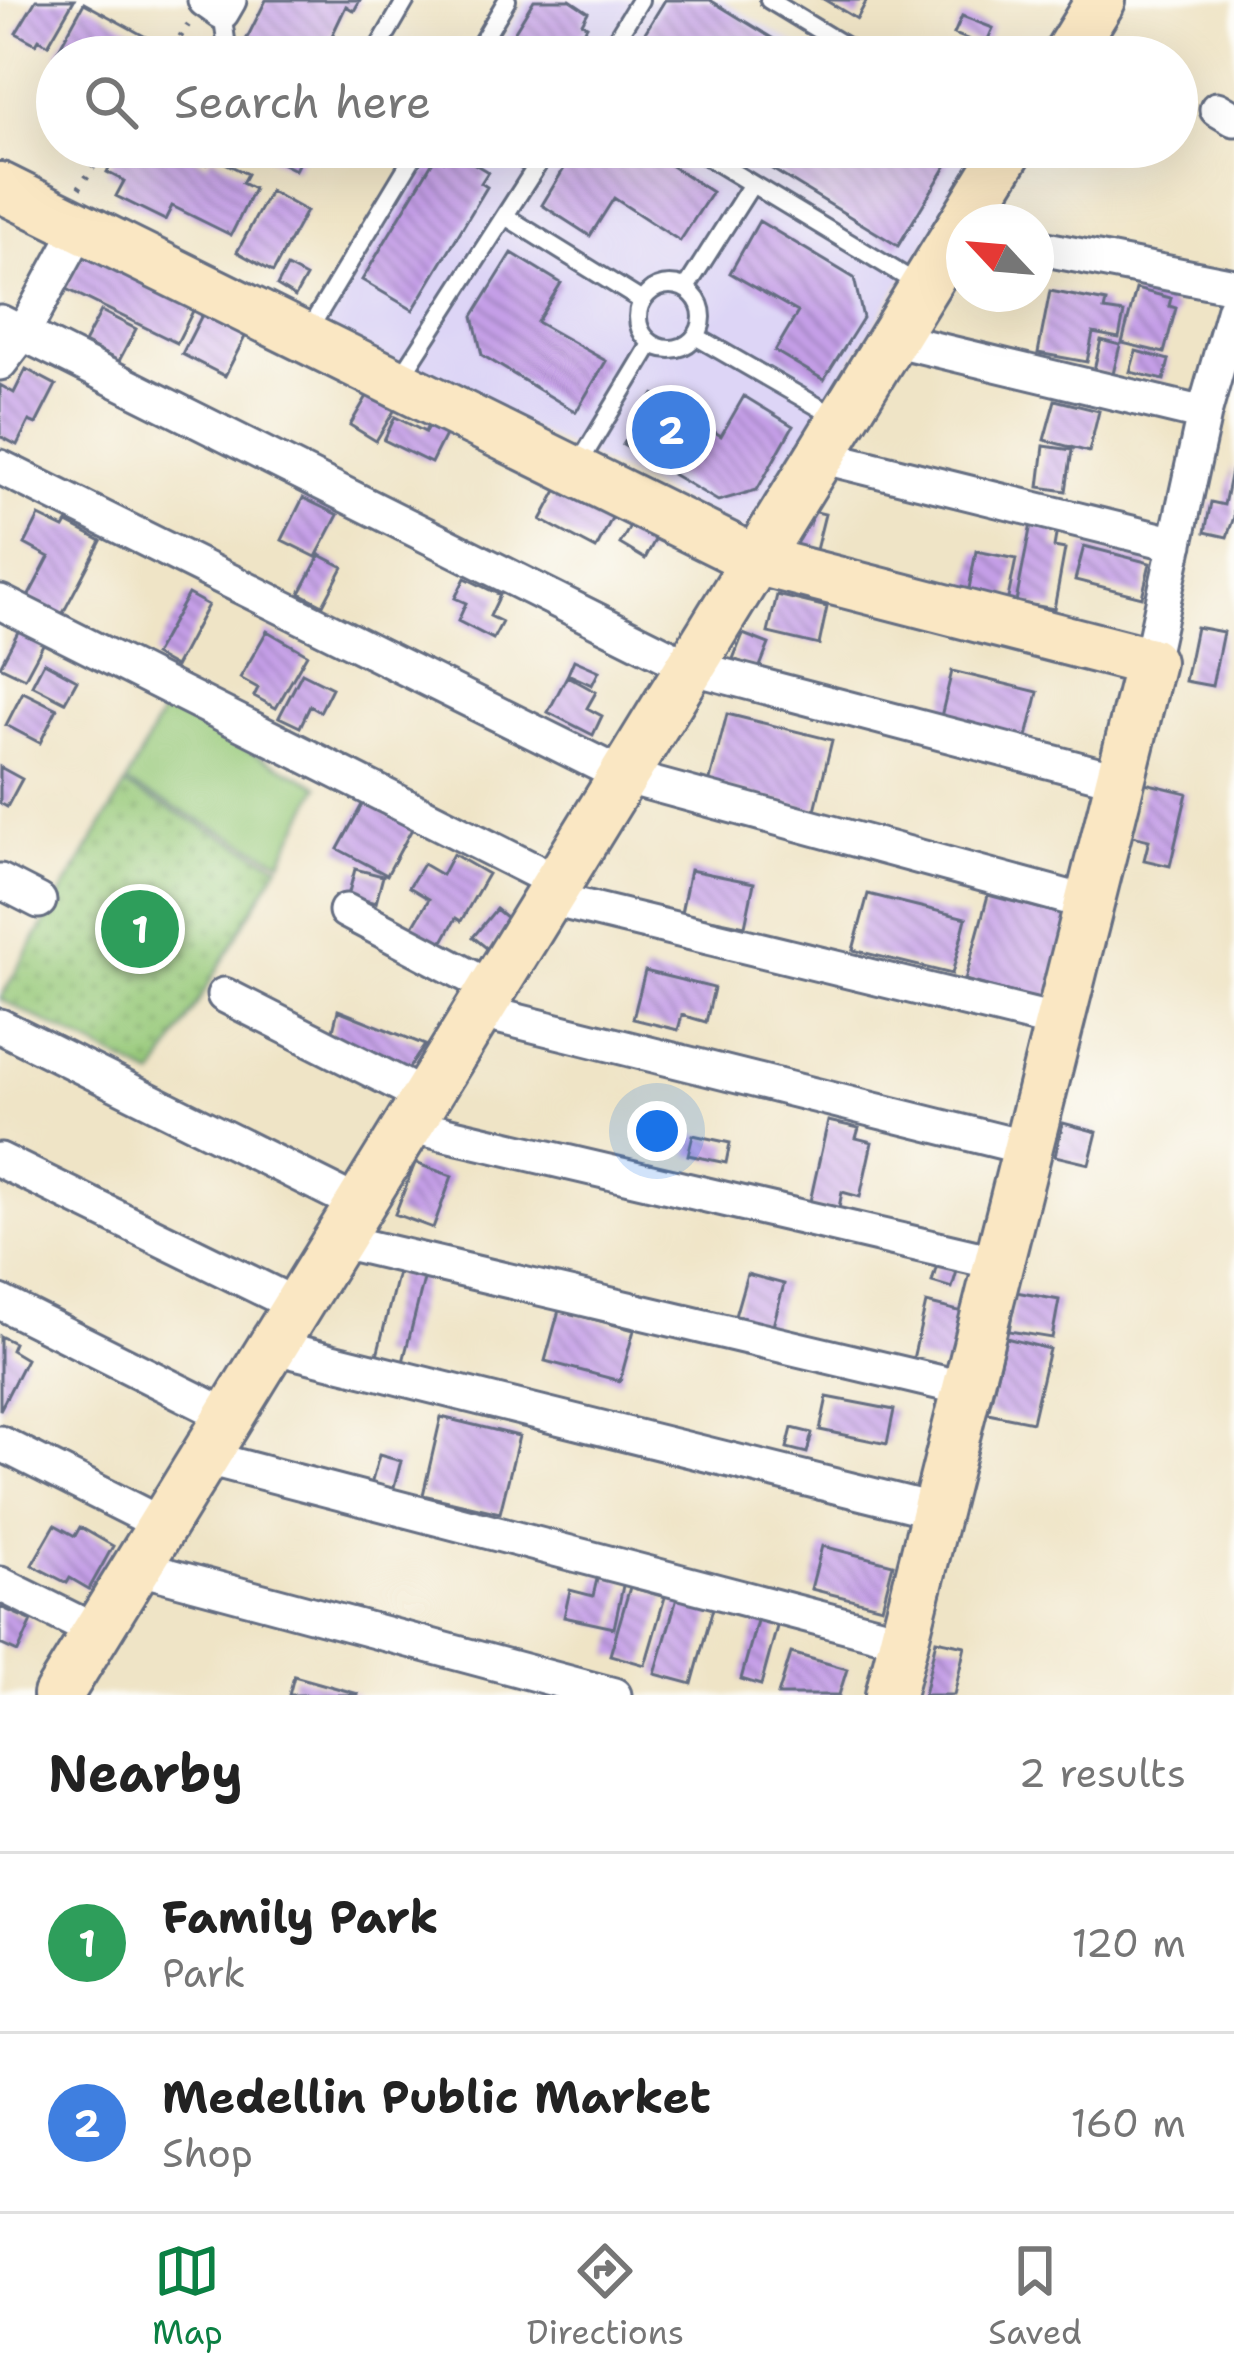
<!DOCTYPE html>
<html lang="en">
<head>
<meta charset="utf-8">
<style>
  :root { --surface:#fff; --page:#f6f6f6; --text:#222; --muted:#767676; --line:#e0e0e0; --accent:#0b8043 }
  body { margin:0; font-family:"Shantell Sans",sans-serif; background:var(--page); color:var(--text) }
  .compass { position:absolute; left:946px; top:204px; width:108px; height:108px; border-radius:50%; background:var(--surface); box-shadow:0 12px 48px #0002; rotate:296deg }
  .you { position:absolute; left:657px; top:1131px; width:42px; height:42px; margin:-30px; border:9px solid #fff; border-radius:50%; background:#1a73e8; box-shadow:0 0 0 18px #1a73e833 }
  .badge { display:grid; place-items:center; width:78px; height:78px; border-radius:50%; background:var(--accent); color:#fff; font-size:39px; font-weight:700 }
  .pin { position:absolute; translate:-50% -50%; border:6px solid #fff; box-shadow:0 3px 12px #0006 }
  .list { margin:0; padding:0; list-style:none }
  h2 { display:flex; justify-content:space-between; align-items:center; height:156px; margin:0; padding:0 48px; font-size:51px }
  h2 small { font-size:39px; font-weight:400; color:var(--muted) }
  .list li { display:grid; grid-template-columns:78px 1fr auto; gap:36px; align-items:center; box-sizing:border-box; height:180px; padding:0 48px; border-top:3px solid var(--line) }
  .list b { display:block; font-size:45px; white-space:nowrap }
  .list p { margin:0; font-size:39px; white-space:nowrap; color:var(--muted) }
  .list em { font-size:39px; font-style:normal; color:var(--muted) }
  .icon { flex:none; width:66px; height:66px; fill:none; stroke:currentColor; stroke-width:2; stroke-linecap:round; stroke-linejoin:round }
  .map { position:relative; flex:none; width:1234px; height:1695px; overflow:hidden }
  .search { position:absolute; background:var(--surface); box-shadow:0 12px 48px #0002; left:36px; right:36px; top:36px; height:132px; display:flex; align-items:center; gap:30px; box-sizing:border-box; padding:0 42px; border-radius:66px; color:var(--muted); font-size:45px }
  .sheet { height:516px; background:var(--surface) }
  nav { display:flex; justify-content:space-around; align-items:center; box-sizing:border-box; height:168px; border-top:3px solid var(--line); background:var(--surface); font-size:33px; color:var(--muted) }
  nav a { display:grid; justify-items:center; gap:6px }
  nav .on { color:var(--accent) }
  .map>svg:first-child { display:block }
  .built { fill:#ddd5f6 }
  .green { fill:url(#green-dots); stroke:#597c6c; stroke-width:3 }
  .pitch { fill:#97c979; stroke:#597c6c; stroke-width:3 }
  .building { fill:url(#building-back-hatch) }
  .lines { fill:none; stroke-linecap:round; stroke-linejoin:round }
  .lane-casing { stroke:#656e82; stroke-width:22 }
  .street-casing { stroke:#656e82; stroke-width:39 }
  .secondary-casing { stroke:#656e82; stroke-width:54 }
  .path { stroke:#656e82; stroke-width:6; stroke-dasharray:3 9; stroke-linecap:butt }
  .lane { stroke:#fff; stroke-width:16 }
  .street { stroke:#fff; stroke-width:33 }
  .secondary { stroke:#fae7c3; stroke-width:48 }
</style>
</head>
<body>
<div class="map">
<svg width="1234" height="1695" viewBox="0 0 1234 1695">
  <defs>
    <pattern id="green-dots" width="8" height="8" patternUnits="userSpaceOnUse" patternTransform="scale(3)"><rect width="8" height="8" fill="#97c979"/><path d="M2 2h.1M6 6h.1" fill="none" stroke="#7aa466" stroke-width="1.8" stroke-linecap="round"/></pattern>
    <pattern id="building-back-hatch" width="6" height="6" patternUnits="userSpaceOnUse" patternTransform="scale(3)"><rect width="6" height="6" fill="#c59fe7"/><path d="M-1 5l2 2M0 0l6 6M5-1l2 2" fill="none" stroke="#9f82be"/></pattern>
  </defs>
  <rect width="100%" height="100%" fill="#fdfcf7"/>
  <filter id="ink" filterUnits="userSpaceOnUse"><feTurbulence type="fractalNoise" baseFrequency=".00833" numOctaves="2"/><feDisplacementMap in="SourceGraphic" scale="24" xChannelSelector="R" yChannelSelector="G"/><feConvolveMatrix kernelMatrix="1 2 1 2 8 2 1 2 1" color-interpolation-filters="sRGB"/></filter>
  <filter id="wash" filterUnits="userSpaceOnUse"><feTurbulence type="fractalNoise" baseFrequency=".004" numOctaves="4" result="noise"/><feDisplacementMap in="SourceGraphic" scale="48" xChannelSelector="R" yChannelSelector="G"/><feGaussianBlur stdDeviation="2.7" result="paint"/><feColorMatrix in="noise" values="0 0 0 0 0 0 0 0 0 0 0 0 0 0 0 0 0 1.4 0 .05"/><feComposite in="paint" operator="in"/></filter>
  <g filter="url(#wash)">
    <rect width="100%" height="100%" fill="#efe4c6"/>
    <path class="built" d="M526 0H722L816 57H490Z
      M434 147H966L980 156 745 532 322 327Z"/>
    <path class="green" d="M125 786 279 865 154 1077 0 999Z"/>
    <path class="pitch" d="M164 708 319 786 281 861 126 783Z"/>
    <g id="blocks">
      <path class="building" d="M36 0H74L48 45 39 39 36 44 16 33Z
        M266 0H360L354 11 346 6 322 57H291L278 51 275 57H251L240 52Z
        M534 0H570L588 12 582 23 587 26 568 57H499Z
        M665 0H710L803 57H630Z
        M825 0H867L857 19Z
        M84 3 146 37 136 57 56 54Z
        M962 16 993 28 985 46 954 34Z
        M119 147H173L207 164 211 156 247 174 242 183 254 189 231 235 172 206 165 220 116 196 124 181 107 172Z
        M269 147H307L295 170 265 155Z
        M577 147H642L712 192 680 241 614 198 590 236 542 205Z
        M736 147H951L956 150 898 246Z
        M451 150 488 172 481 183 487 187 413 310 362 280 436 156 444 161Z
        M270 191 306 211 273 272 237 252Z
        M759 221 854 278 863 318 824 380 775 351 798 312 730 273Z
        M87 243 199 299 177 343 65 288Z
        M512 253 561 283 537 322 606 361 576 412 482 355 473 316Z
        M287 267 306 277 295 297 277 286Z
        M1136 289 1171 298 1169 306 1176 308 1164 353 1122 343Z
        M1050 291 1106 302 1104 310 1124 313 1119 338 1093 333 1087 362 1038 353Z
        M206 307 249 329 225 376 182 354Z
        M101 311 136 329 119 361 84 343Z
        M1101 340 1120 345 1113 374 1094 370Z
        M1136 351 1169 360 1164 380 1130 372Z
        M26 369 56 385 36 424 29 421 17 445 0 436V385L14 393Z
        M376 381 403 396 376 441 350 425Z
        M654 394 721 436 744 396 793 426 757 490 718 501 623 445Z
        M1055 400 1099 411 1089 452 1044 440Z
        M437 408 454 417 431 463 384 440 395 417 425 432Z
        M1044 446 1072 450 1066 491 1039 487Z
        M1232 466 1234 517 1227 537 1205 532 1211 502 1224 505Z
        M560 485 614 514 596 549 541 520Z
        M303 498 338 515 316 557 282 540Z
        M812 511 825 514 816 550 792 544 797 522 809 525Z
        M39 516 64 528 67 523 101 541 61 617 27 599 49 557 25 544Z
        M632 523 656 538 645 559 620 544Z
        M1031 524 1057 529 1054 547 1065 549 1054 609 1016 602Z
        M1084 546 1150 563 1142 597 1075 580Z
        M976 551 1016 559 1005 613 966 605Z
        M320 555 343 567 323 605 300 593Z
        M465 578 500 595 490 616 502 622 493 639 458 621 466 603 455 598Z
        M188 594 208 605 175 667 154 655Z
        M777 595 827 607 819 645 768 633Z
        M21 626 46 639 25 678 0 666Z
        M1196 627 1223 632 1212 686 1185 681Z
        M267 631 307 654 276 708 254 696 258 688 240 678Z
        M743 634 769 644 759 669 733 659Z
        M574 660 599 671 592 685 568 674Z
        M44 662 77 680 65 702 32 685Z
        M952 671 1038 692 1026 741 940 721Z
        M302 673 332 688 320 712 310 706 300 727 279 717Z
        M567 676 596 692 587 708 602 716 593 735 548 712Z
        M23 692 57 709 40 743 6 725Z
        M727 714 832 740 815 810 709 784Z
        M0 767 22 779 7 807 0 803Z
        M1145 783 1187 793 1170 866 1144 860 1149 840 1132 836Z
        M364 801 413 827 387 875 338 849Z
        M453 854 488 874 461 921 456 918 441 945 412 928 429 899 409 887 423 864 442 875Z
        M355 869 383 876 376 903 348 896Z
        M690 870 754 883 745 926 681 913Z
        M868 894 966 918 952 974 853 950Z
        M988 895 1073 917 1048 1002 965 980Z
        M496 909 512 922 489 950 473 937Z
        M645 971 714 988 706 1022 682 1015 678 1030 633 1019Z
        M338 1010 425 1045 399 1082 329 1046Z
        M828 1121 859 1128 856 1138 872 1142 860 1197 842 1192 838 1213 809 1206Z
        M1063 1123 1097 1132 1089 1164 1055 1156Z
        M693 1135 730 1143 726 1163 688 1155Z
        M415 1163 452 1176 433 1228 395 1214Z
        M937 1265 957 1271 952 1288 932 1282Z
        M398 1272 424 1279 403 1362 377 1355Z
        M747 1274 784 1284 773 1326 735 1316Z
        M1016 1292 1059 1300 1052 1338 1009 1331Z
        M926 1303 963 1312 949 1367 913 1359Z
        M559 1310 634 1330 620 1381 545 1361Z
        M0 1336 14 1343 11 1350 26 1359 0 1410Z
        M1006 1338 1049 1349 1032 1422 988 1413Z
        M827 1397 894 1410 887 1444 820 1430Z
        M441 1417 519 1436 500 1513 423 1495Z
        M792 1428 812 1433 807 1453 787 1448Z
        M379 1455 401 1461 393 1491 371 1485Z
        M55 1525 75 1536 80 1527 113 1546 89 1589 70 1578 67 1583 32 1565Z
        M822 1546 893 1564 882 1607 811 1589Z
        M598 1575 624 1581 614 1628 564 1617 570 1590 593 1596Z
        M630 1587 665 1597 645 1665 610 1655Z
        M677 1598 713 1608 692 1684 655 1674Z
        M0 1607 32 1621 18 1652 0 1644Z
        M758 1617 778 1623 761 1685 741 1679Z
        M936 1640 965 1646 954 1695H924Z
        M791 1653 847 1669 839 1695H778Z
        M294 1676 358 1694V1695H289Z"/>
    </g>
  </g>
  <g filter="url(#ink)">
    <use href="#blocks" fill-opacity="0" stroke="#656e82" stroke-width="3"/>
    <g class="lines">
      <g class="lane-casing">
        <path id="lane" d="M769 0 863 57
          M222 12 228 54 235 57
          M373 57 406 0
          M473 57 507 0
          M605 57 640 0
          M502 147 536 167
          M691 147 921 286
          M505 216 642 301
          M638 317a32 32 0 1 1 64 0a32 32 0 1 1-64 0Z
          M686 288 752 184
          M305 336 419 147
          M697 337 836 417
          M398 382 549 147
          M577 467 651 344"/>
      </g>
      <g class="street-casing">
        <path id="street" d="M205 0 222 12 229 0
          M1217 109 1234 119
          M1036 247 1234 286
          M0 322 690 667 1120 780
          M892 339 1204 414
          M0 363 23 333 81 226
          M820 456 1176 544
          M0 467 623 776 1089 903
          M0 602 557 882
          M1150 662 1204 414 1234 308
          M0 881 39 901
          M547 898 1059 1022
          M346 911 492 988
          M224 995 425 1097
          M477 1011 1027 1148
          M0 1026 358 1204
          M407 1125 998 1263
          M0 1160 296 1305
          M336 1240 967 1389
          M0 1302 228 1416
          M271 1346 936 1511
          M0 1443 161 1524
          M203 1457 903 1640
          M136 1567 614 1695
          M0 1584 97 1632"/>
      </g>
      <g class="secondary-casing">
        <path id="secondary" d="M1066 57 1101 0
          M0 187 755 560 1150 662 890 1695
          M58 1695 1010 147"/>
      </g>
      <path class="path" d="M167 57 188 25
        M79 188 107 147"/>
      <use href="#lane" class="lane"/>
      <use href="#street" class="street"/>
      <use href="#secondary" class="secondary"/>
    </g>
  </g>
</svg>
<svg class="compass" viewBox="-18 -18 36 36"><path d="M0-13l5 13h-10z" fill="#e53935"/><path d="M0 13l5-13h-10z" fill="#767676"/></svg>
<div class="you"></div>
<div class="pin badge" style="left:140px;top:929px;background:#2e9e5b">1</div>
<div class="pin badge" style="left:671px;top:430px;background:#3f7fe0">2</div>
<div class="search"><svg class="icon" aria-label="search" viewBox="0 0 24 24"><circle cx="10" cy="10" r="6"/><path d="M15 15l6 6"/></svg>Search here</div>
</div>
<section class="sheet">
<h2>Nearby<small>2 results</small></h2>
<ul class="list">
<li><span class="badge" style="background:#2e9e5b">1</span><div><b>Family Park</b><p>Park</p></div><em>120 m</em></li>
<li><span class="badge" style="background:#3f7fe0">2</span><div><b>Medellin Public Market</b><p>Shop</p></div><em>160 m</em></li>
</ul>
</section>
<nav>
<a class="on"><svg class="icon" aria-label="map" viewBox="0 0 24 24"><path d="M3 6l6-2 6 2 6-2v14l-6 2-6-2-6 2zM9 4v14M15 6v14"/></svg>Map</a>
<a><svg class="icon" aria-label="directions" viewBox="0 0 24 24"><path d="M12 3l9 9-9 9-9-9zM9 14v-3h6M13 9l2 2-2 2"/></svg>Directions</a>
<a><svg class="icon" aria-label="saved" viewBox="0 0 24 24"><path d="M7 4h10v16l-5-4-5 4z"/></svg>Saved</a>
</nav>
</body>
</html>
